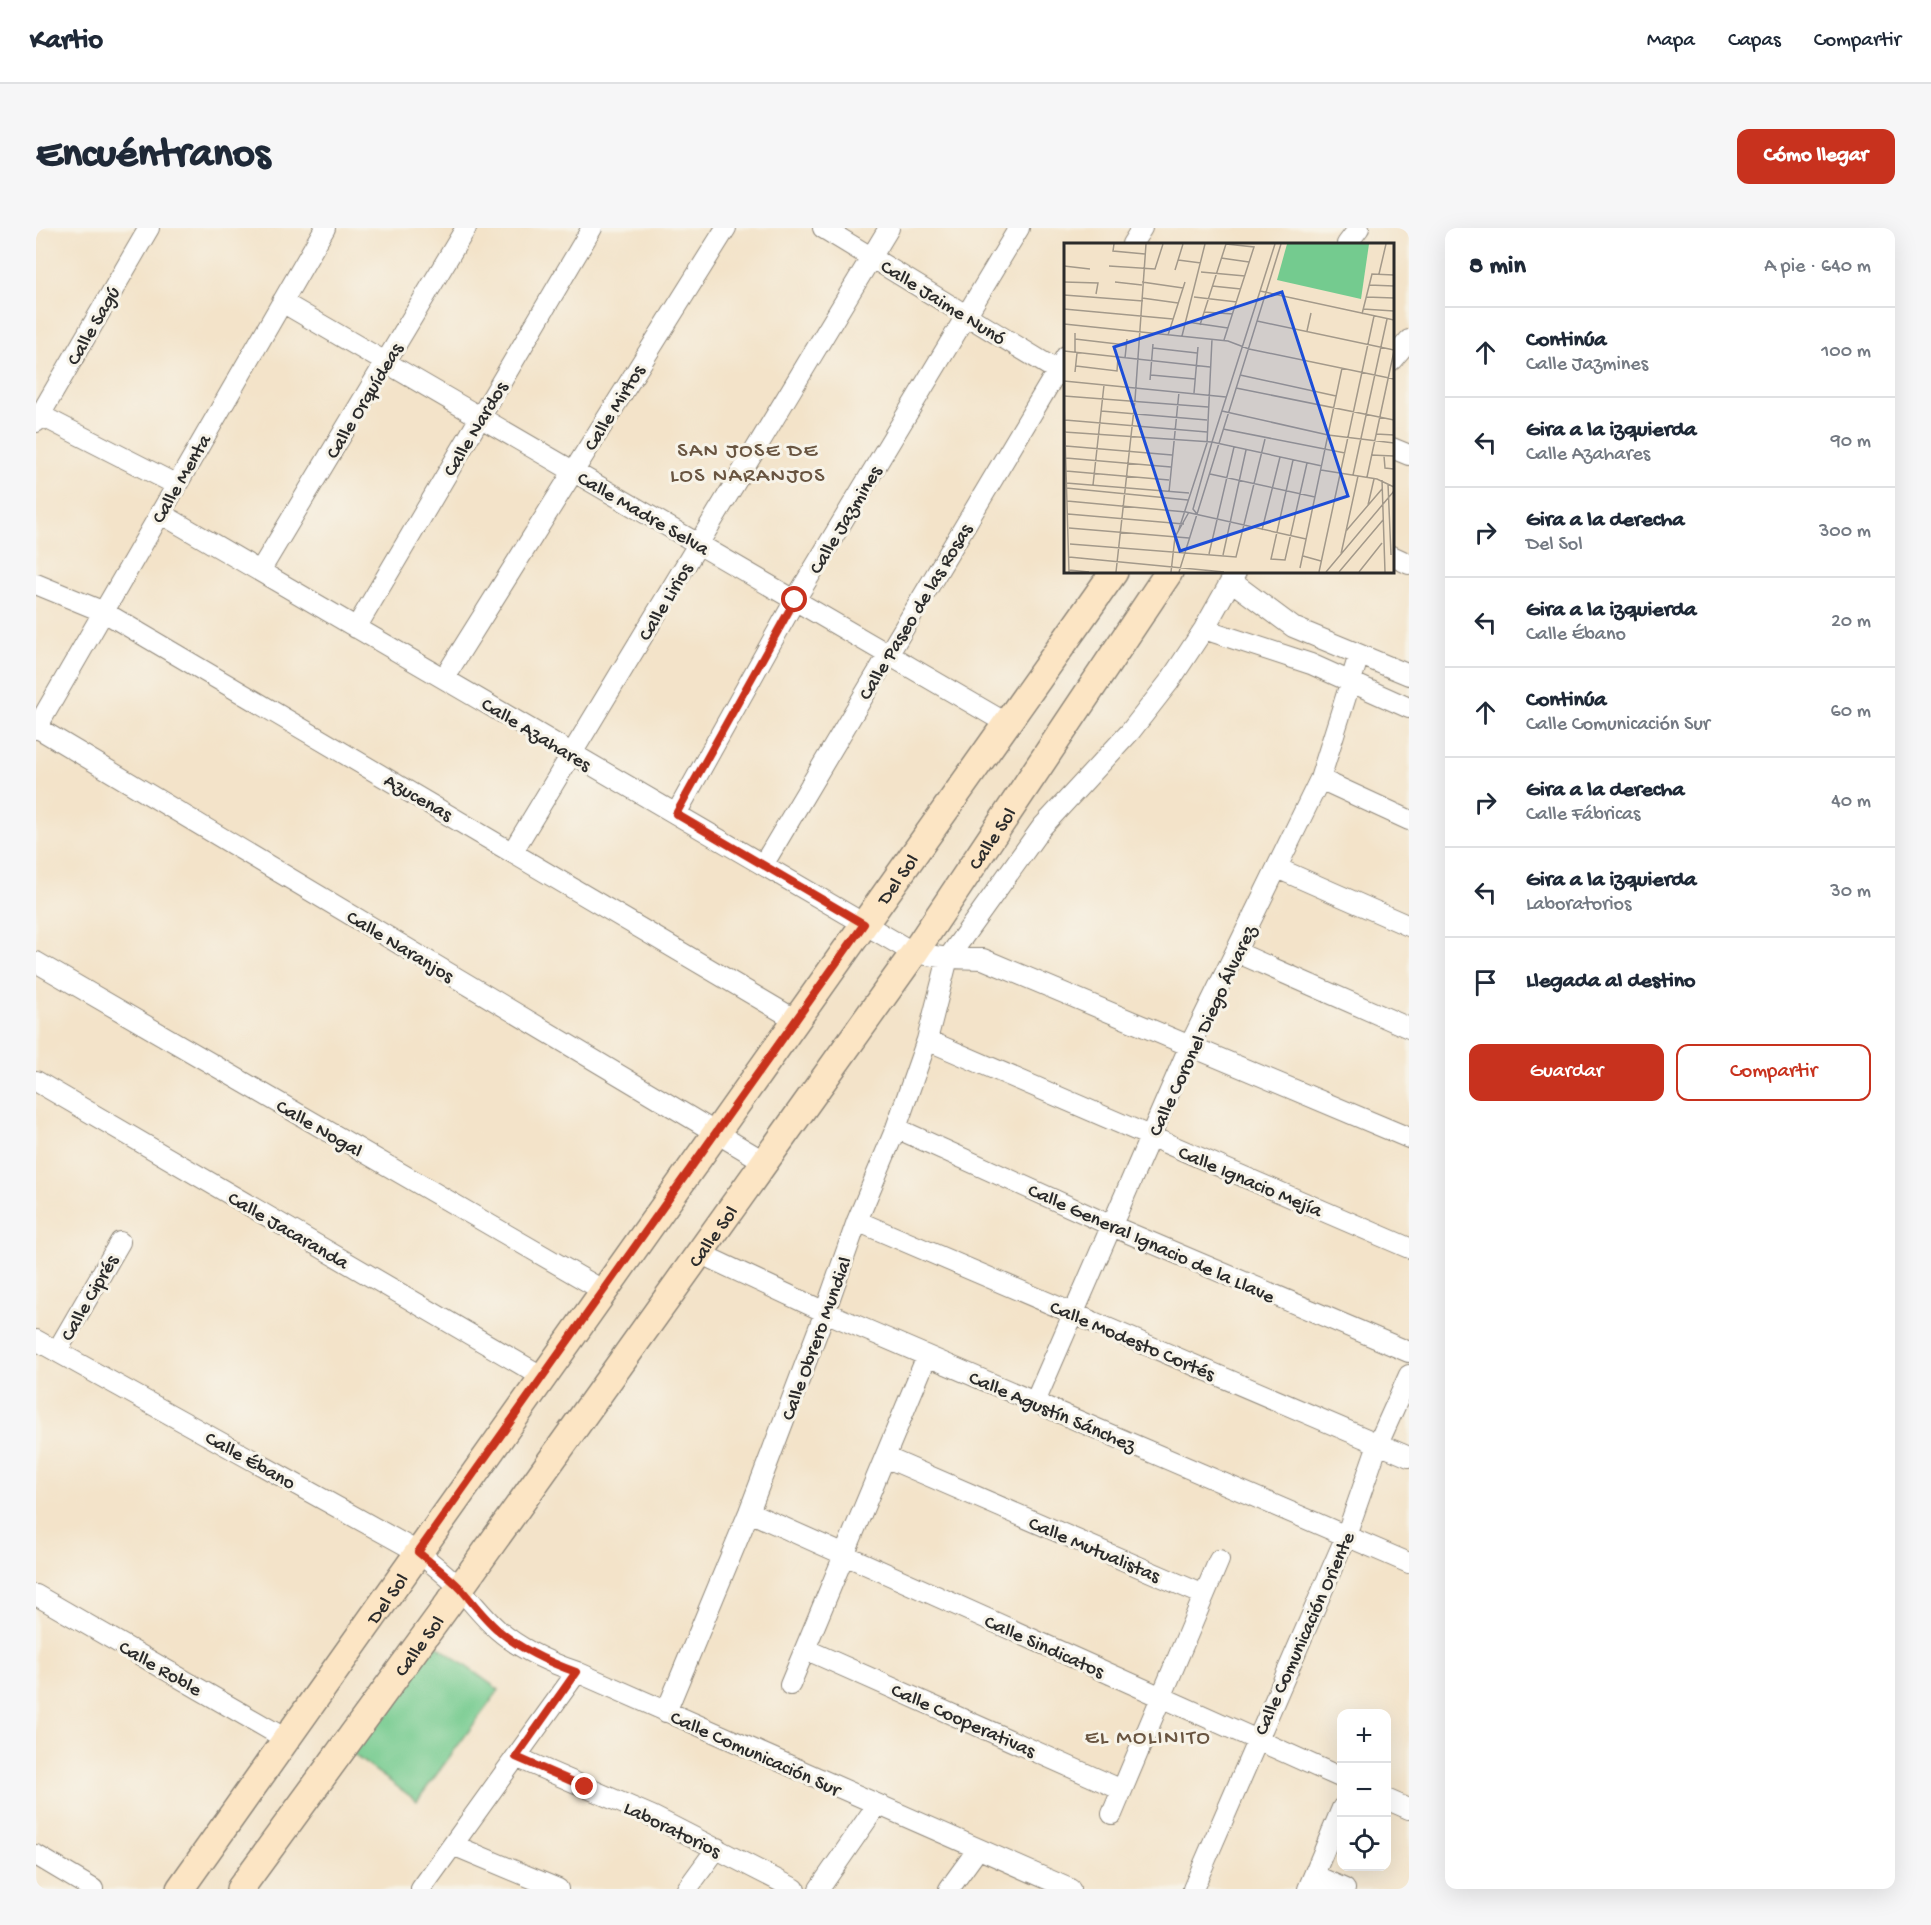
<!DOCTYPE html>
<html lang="es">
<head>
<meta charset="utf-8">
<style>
  :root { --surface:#fff; --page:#f6f6f7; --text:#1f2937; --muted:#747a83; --line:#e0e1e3; --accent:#c8321e }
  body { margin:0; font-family:"Gochi Hand",sans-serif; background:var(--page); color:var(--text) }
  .controls { position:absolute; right:18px; bottom:18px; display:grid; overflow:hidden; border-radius:12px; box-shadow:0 6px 24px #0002 }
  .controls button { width:54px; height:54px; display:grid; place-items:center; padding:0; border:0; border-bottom:2px solid var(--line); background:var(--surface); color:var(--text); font:30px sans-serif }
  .stop { position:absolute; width:18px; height:18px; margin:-14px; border:4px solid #c8321e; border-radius:50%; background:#fff }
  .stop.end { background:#c8321e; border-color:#fff; box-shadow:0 2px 6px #0008 }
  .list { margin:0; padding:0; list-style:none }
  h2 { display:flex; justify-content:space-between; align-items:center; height:78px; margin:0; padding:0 24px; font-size:26px }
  h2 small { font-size:20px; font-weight:400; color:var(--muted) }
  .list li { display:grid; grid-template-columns:39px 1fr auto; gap:18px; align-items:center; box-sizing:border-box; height:90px; padding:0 24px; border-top:2px solid var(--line) }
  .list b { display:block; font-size:22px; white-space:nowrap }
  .list p { margin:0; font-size:20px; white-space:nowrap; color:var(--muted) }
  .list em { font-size:20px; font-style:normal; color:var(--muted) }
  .actions { display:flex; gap:12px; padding:18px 24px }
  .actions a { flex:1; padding:14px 0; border:2px solid var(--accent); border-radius:12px; text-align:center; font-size:21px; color:var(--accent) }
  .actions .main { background:var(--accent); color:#fff }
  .icon { flex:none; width:33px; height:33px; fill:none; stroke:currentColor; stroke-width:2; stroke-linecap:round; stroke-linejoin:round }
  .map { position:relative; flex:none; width:1373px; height:1661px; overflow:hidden; border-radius:12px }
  header { display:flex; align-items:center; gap:36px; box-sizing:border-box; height:84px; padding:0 30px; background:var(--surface); border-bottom:2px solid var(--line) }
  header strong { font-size:28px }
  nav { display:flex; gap:33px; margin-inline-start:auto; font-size:21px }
  .intro { display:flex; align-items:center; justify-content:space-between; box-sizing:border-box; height:144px; padding:0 36px }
  h1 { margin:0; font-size:42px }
  .button { padding:15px 27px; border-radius:12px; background:var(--accent); color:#fff; font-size:21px; font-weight:700 }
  main { display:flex; gap:36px; padding:0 36px }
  aside { flex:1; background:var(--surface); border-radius:12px; box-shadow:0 6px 24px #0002 }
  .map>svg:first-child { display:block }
  .green { fill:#74cb8f; stroke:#507b5d; stroke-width:1.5 }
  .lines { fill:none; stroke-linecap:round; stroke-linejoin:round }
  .street-casing { stroke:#8f877a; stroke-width:22 }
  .secondary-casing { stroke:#8f877a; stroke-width:30 }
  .street { stroke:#fff; stroke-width:20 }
  .secondary { stroke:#fce5c4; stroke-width:27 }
  .route { stroke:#c8321e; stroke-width:8 }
  .labels { text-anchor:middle; stroke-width:6; stroke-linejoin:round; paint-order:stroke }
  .street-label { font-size:20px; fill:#2b2b2b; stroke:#f7f3e8 }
  .quarter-label { font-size:22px; letter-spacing:1.5px; fill:#695541; stroke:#f7f3e8 }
  .inset-road { fill:none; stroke:#a3998a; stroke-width:1.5 }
  .view { fill:#1d4ed8; fill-opacity:0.15; stroke:#1d4ed8; stroke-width:3 }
  .inset-edge { fill:none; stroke:#2b2b2b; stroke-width:3 }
</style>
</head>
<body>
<header>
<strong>Kartio</strong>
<nav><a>Mapa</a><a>Capas</a><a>Compartir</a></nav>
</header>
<div class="intro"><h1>Encuéntranos</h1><a class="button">Cómo llegar</a></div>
<main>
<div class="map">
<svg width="1373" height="1661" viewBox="0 0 1373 1661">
  <rect width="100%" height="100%" fill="#f7f3e8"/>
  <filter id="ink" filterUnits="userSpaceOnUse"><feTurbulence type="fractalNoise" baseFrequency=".0167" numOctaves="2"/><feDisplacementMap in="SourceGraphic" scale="12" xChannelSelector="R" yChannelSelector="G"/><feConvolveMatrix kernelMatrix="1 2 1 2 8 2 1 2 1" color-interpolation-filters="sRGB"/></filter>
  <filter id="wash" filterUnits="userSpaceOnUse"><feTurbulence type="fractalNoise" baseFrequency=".008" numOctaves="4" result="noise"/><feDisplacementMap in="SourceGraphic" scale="24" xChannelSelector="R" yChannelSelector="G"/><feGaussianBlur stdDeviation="1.35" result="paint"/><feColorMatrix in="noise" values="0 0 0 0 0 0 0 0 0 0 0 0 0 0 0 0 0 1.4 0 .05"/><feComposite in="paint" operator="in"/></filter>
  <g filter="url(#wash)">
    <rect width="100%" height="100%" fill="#f3e3c9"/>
    <path class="green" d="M392 1411 463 1462 381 1573 311 1522Z"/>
  </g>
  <g filter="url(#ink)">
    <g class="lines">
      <g class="street-casing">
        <path id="street" d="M787 0 1030 148
          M1096 16 1106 0
          M1311 16 1323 0
          M246 74 970 495
          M1356 132 1373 112
          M0 185 141 257
          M0 194 113 0
          M1356 220 1373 227
          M124 285 878 725 912 730 947 731 1373 910
          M1356 328 1373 336
          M224 343 430 0
          M1195 353 1257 399 1373 447
          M0 356 68 384 760 792
          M320 400 556 0
          M1168 401 1275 436 1373 480
          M408 450 690 0
          M0 499 729 934
          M0 501 289 0
          M1284 551 1373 592
          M640 586 759 372 983 0
          M477 623 853 0
          M727 637 1030 128
          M1241 640 1373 698
          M1200 724 1373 800
          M0 734 568 1063
          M891 812 1373 1020
          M0 853 507 1149
          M860 900 1076 998 1373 1124
          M821 993 1373 1229
          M663 1025 789 1084 1373 1335
          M0 1112 382 1324C396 1336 412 1347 424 1361 437 1375 448 1390 462 1402 485 1422 512 1434 541 1444L1034 1661
          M21 1123 84 1014
          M999 1174 1154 817 1284 551 1323 427
          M849 1229 1168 1367
          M713 1284 1306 1550
          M0 1367 250 1511
          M769 1421 1086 1562
          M754 1457 891 1128
          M630 1484 713 1284 789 1084 821 993 860 900 891 812 912 730 1006 599 1094 504 1133 454 1168 401 1200 344
          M480 1529 616 1588 759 1661
          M1350 1571 1373 1581
          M1076 1586 1183 1332
          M417 1617 522 1661
          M0 1627 57 1661
          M1278 1647 1309 1661
          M385 1661 541 1444
          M651 1661 681 1620
          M783 1661 841 1577
          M913 1661 942 1621
          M1157 1661 1310 1308 1342 1216 1373 1147
          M1272 1661 1306 1580"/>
      </g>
      <g class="secondary-casing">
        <g id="secondary">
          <path id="s1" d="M144 1661 1078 344"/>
          <path id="s2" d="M204 1661 424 1360 878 725 1133 344"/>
        </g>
      </g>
      <use href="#street" class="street"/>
      <use href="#secondary" class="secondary"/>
    </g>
  </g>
  <g class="lines" filter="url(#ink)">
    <path class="route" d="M549 1559 480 1529 540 1444C512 1434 485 1422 462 1402 448 1390 437 1375 425 1361 412 1347 396 1336 382 1324L828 696 640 586 759 372"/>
  </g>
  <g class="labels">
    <g class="street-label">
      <text transform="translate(908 73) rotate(32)" y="7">Calle Jaime Nunó</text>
      <text transform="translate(56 97) rotate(-60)" y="7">Calle Sagú</text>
      <text transform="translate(327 172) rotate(-59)" y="7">Calle Orquídeas</text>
      <text transform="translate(577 179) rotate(-58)" y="7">Calle Mirtos</text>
      <text transform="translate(438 200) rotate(-59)" y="7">Calle Nardos</text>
      <text transform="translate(144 250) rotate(-60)" y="7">Calle Menta</text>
      <text transform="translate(608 284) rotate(30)" y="7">Calle Madre Selva</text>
      <text transform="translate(808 291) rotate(-59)" y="7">Calle Jazmines</text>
      <text transform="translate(628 373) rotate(-59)" y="7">Calle Lirios</text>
      <text transform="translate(878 383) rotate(-59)" y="7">Calle Paseo de las Rosas</text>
      <text transform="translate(501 505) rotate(31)" y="7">Calle Azahares</text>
      <text transform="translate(383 568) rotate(30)" y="7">Azucenas</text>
      <text dy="7" stroke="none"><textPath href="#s2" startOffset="1292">Calle Sol</textPath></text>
      <text dy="7" stroke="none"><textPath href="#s1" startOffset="1239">Del Sol</textPath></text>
      <text transform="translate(365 717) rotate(31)" y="7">Calle Naranjos</text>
      <text transform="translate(1165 802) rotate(-65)" y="7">Calle Coronel Diego Álvarez</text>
      <text transform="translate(284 899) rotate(30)" y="7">Calle Nogal</text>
      <text transform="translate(1215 952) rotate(23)" y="7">Calle Ignacio Mejía</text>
      <text transform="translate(253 1001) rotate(30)" y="7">Calle Jacaranda</text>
      <text dy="7" stroke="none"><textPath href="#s2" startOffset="806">Calle Sol</textPath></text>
      <text transform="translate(1116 1014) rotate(24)" y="7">Calle General Ignacio de la Llave</text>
      <text transform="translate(52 1069) rotate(-60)" y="7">Calle Ciprés</text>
      <text transform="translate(779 1110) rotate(-70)" y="7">Calle Obrero Mundial</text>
      <text transform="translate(1097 1111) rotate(23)" y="7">Calle Modesto Cortés</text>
      <text transform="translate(1017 1182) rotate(23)" y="7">Calle Agustín Sánchez</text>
      <text transform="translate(215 1231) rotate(29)" y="7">Calle Ébano</text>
      <text transform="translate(1059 1320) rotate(23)" y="7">Calle Mutualistas</text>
      <text dy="7" stroke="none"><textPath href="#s1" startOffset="357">Del Sol</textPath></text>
      <text transform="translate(1267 1405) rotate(-66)" y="7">Calle Comunicación Oriente</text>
      <text dy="7" stroke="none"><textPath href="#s2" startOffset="302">Calle Sol</textPath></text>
      <text transform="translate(1009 1417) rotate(24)" y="7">Calle Sindicatos</text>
      <text transform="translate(125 1439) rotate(30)" y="7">Calle Roble</text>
      <text transform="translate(928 1491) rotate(24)" y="7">Calle Cooperativas</text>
      <text transform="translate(720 1524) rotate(24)" y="7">Calle Comunicación Sur</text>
      <text transform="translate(637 1600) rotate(26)" y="7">Laboratorios</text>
    </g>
    <g class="quarter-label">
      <text x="712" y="228">SAN JOSE DE<tspan x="712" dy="25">LOS NARANJOS</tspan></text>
      <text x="1112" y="1515">EL MOLINITO</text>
    </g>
  </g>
  <g transform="translate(1028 15)">
    <rect width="330" height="330" fill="#f3e3c9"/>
    <path d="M223 1H305L297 56 213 37Z" fill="#74cb8f"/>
    <path class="inset-road" d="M50 1 49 8 81 11M157 15 185 19M114 17 137 20M0 23 26 26M45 23 91 26 99 1M111 27 119 1M137 29 181 33M315 31 322 1M0 39 34 40 32 51M51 39 78 42M78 39 119 45M305 42 330 43M148 43 177 46M196 48 330 77M0 52 79 58M130 54 173 59M302 54 330 55M78 55 114 60M0 66 109 76M299 66 330 68M140 69 169 71M298 71 308 31 330 32M193 78 330 107M123 79 164 85M0 81 164 98 185 106 330 136M136 82 162 1M243 88 247 70M11 90V109M104 92 121 39M118 93 141 1M11 96 62 102M160 97 190 4 162 1M89 105 133 110M0 108 146 124M61 115 63 96M12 123 53 128 54 114M11 129 13 110M87 132 131 136M176 132 272 153M86 137 89 101M0 138 162 154M172 145 330 177M130 150 134 104M0 153 144 164M0 159 5 329M37 168 143 177M158 168 264 192 330 200M1 177 143 189M159 186 281 210M0 189 148 199 258 223M312 191 330 192M2 203 108 212M307 212 330 213M320 213 321 225 330 226M2 215 107 224M229 217 207 316 221 317 243 220M257 227 313 236 330 244M2 228 105 237M146 231 251 254M289 232 323 76M303 234 330 108M318 237 321 329M2 240 125 250M324 241 327 312M29 242 40 142M2 245 124 257M105 249 115 149M3 258 122 269 242 296M304 262 310 236M4 271 120 281M133 271 129 266 148 199 211 1M5 285 125 295M198 287 216 214M282 288 318 246M114 289 143 200 148 96M6 301 172 314 201 196M145 311 170 204M277 311 294 233M159 312 182 207M239 313 257 318M5 314 160 329M236 325 278 125M5 327 25 329M52 329 71 157 82 1M107 329 111 294 125 269M115 329 217 1M255 329 310 73M262 329 330 248M275 329 319 277M295 329 318 300"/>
    <path class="view" d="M218 49 284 253 116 308 50 104Z"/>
    <rect width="330" height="330" class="inset-edge"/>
  </g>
</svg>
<div class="controls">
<button>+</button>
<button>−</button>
<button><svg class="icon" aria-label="locate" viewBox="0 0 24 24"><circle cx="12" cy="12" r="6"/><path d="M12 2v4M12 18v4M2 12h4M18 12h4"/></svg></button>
</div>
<div class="stop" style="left:759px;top:372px"></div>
<div class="stop end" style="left:549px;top:1559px"></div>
</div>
<aside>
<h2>8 min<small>A pie · 640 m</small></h2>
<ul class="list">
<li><svg class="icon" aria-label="ahead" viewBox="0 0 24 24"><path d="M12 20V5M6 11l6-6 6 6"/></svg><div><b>Continúa</b><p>Calle Jazmines</p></div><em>100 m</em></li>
<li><svg class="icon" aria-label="left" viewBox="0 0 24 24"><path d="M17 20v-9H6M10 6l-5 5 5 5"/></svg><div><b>Gira a la izquierda</b><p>Calle Azahares</p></div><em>90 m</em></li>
<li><svg class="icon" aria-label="right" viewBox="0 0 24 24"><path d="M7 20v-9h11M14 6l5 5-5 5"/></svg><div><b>Gira a la derecha</b><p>Del Sol</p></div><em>300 m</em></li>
<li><svg class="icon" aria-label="left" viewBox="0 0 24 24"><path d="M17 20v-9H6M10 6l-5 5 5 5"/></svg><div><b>Gira a la izquierda</b><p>Calle Ébano</p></div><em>20 m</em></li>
<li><svg class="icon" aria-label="ahead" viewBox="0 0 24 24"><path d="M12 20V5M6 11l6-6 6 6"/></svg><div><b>Continúa</b><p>Calle Comunicación Sur</p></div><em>60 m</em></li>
<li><svg class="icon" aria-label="right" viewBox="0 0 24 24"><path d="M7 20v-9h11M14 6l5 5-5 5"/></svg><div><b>Gira a la derecha</b><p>Calle Fábricas</p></div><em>40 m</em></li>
<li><svg class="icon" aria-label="left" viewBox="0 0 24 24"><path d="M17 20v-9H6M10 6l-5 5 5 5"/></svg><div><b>Gira a la izquierda</b><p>Laboratorios</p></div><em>30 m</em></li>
<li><svg class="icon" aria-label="arrive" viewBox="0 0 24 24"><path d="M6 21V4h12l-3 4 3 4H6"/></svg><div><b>Llegada al destino</b></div></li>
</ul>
<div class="actions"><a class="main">Guardar</a><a>Compartir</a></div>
</aside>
</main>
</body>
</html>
